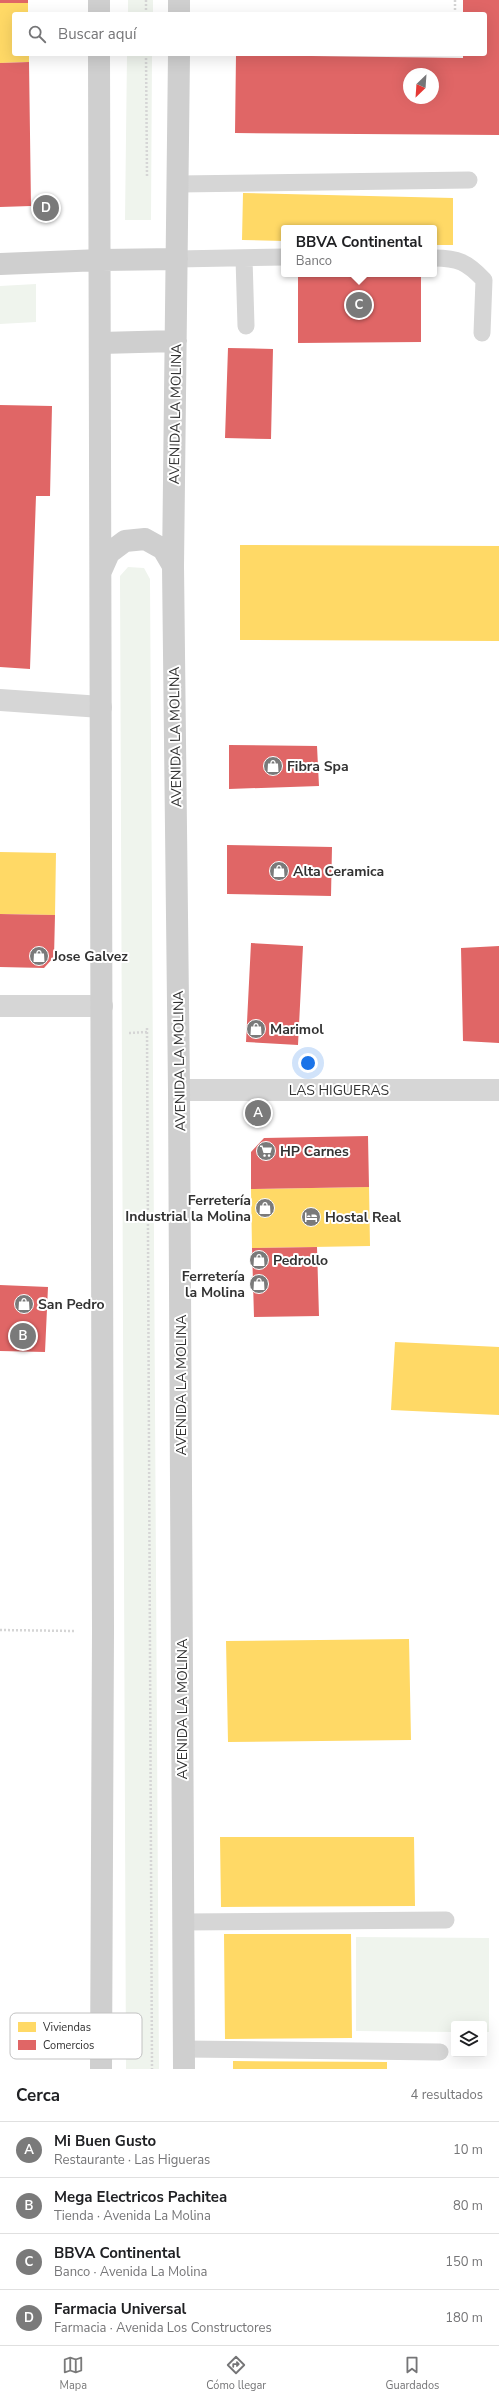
<!DOCTYPE html>
<html lang="es">
<head>
<meta charset="utf-8">
<style>
  :root { --surface:#fff; --page:#f6f6f6; --text:#202124; --muted:#757577; --line:#e0e0e0; --accent:#7a7a7a }
  body { margin:0; font-family:"Nunito Sans",sans-serif; background:var(--page); color:var(--text) }
  .controls { position:absolute; right:12px; bottom:12px; display:grid; overflow:hidden; border-radius:4px; box-shadow:0 4px 16px #0002 }
  .controls button { width:36px; height:36px; display:grid; place-items:center; padding:0; border:0; border-bottom:1px solid var(--line); background:var(--surface); color:var(--text); font:20px sans-serif }
  .compass { position:absolute; left:403px; top:68px; width:36px; height:36px; border-radius:50%; background:var(--surface); box-shadow:0 4px 16px #0002; rotate:205deg }
  .you { position:absolute; left:308px; top:1063px; width:14px; height:14px; margin:-10px; border:3px solid #fff; border-radius:50%; background:#1a73e8; box-shadow:0 0 0 6px #1a73e833 }
  .badge { display:grid; place-items:center; width:26px; height:26px; border-radius:50%; background:var(--accent); color:#fff; font-size:13px; font-weight:700 }
  .pin { position:absolute; translate:-50% -50%; border:2px solid #fff; box-shadow:0 1px 4px #0006 }
  .popup { position:absolute; left:281px; top:225px; width:156px; height:52px; box-sizing:border-box; display:grid; place-content:center; border-radius:4px; background:var(--surface); filter:drop-shadow(0 1px 3px #0005); font-size:13px; white-space:nowrap; color:var(--muted) }
  .popup b { font-size:15px; color:var(--text) }
  .popup::after { content:''; position:absolute; left:50%; top:100%; margin-left:-8px; border:8px solid transparent; border-top-color:var(--surface) }
  .list { margin:0; padding:0; list-style:none }
  h2 { display:flex; justify-content:space-between; align-items:center; height:52px; margin:0; padding:0 16px; font-size:17px }
  h2 small { font-size:13px; font-weight:400; color:var(--muted) }
  .list li { display:grid; grid-template-columns:26px 1fr auto; gap:12px; align-items:center; box-sizing:border-box; height:56px; padding:0 16px; border-top:1px solid var(--line) }
  .list b { display:block; font-size:15px; white-space:nowrap }
  .list p { margin:0; font-size:13px; white-space:nowrap; color:var(--muted) }
  .list em { font-size:13px; font-style:normal; color:var(--muted) }
  .icon { flex:none; width:22px; height:22px; fill:none; stroke:currentColor; stroke-width:2; stroke-linecap:round; stroke-linejoin:round }
  .map { position:relative; flex:none; width:499px; height:2069px; overflow:hidden }
  .search { position:absolute; background:var(--surface); box-shadow:0 4px 16px #0002; left:12px; right:12px; top:12px; height:44px; display:flex; align-items:center; gap:10px; box-sizing:border-box; padding:0 14px; border-radius:4px; color:var(--muted); font-size:15px }
  .sheet { height:276px; background:var(--surface) }
  nav { display:flex; justify-content:space-around; align-items:center; box-sizing:border-box; height:56px; border-top:1px solid var(--line); background:var(--surface); font-size:11px; color:var(--muted) }
  nav a { display:grid; justify-items:center; gap:2px }
  nav .on { color:var(--accent) }
  .map>svg:first-child { display:block }
  .green { fill:#eff4ed }
  .homes { fill:#ffd966 }
  .shops { fill:#e06666; fill-rule:evenodd }
  .lines { fill:none; stroke-linecap:round; stroke-linejoin:round }
  .path { stroke:#d5d5d5; stroke-width:2.5; stroke-dasharray:2 2; stroke-linecap:butt }
  .lane { stroke:#d6d6d6; stroke-width:17 }
  .street { stroke:#d6d6d6; stroke-width:22 }
  .secondary { stroke:#cfcfcf; stroke-width:22 }
  .labels { text-anchor:middle; stroke-width:4; stroke-linejoin:round; paint-order:stroke }
  .street-label { font-size:14px; fill:#323232; stroke:#fff }
  .poi-label { font-size:14px; font-weight:bold; fill:#323232; stroke:#fff; text-anchor:start }
  .key { fill:#fff; stroke:#c2c2c2; stroke-width:1 }
  .key-label { font-size:11px; fill:#323232 }
</style>
</head>
<body>
<div class="map">
<svg width="499" height="2069" viewBox="0 0 499 2069">
  <rect width="100%" height="100%" fill="#fff"/>
  <path class="green" d="M128 0H153V14H128Z
    M127 54H152L151 220H125Z
    M36 284V322L0 324V286Z
    M128 567 144 568 150 579 159 2069H126L120 576Z
    M356 1937 489 1938V2032H484V2024H454V2032L356 2031Z"/>
  <path class="homes" d="M0 3H28V14H14V54H29V62L0 63Z
    M243 193 453 198V245H434V228H284V241L242 240Z
    M240 545 499 546V641L240 640Z
    M0 852 56 853 55 915 0 914Z
    M369 1187 370 1246 252 1248 251 1189Z
    M395 1342 499 1347V1415L391 1410Z
    M409 1639 411 1740 228 1742 226 1641Z
    M220 1837H414L415 1906 221 1907Z
    M224 1934H351L352 2038 225 2039Z
    M233 2061 387 2062V2069H233Z"/>
  <path class="shops" d="M0 0H28V3H0Z
    M463 0H499V135L235 133 236 55 463 58V54H485V14H463ZM409 74H433V98H409Z
    M29 62 31 206 0 207V63Z
    M298 274H421V342L298 343Z
    M228 348 273 349 271 439 225 438Z
    M0 405 52 406 50 496H36L30 669 0 667Z
    M229 745 317 746 319 786 229 789Z
    M227 845 332 847 331 896 227 894Z
    M0 914 55 915 54 957 44 968 0 967Z
    M251 943 303 946 298 1045 246 1042Z
    M499 946V1043L463 1041 461 948Z
    M368 1136 369 1187 251 1189V1152L264 1138Z
    M317 1247 319 1316 254 1317 252 1248Z
    M0 1285 48 1287 45 1352 0 1351Z"/>
  <g class="lines">
    <path class="path" d="M146 0V14
      M455 14V0
      M146 54 147 177
      M147 1028 152 2069
      M129 1033 148 1032
      M0 1630 75 1631"/>
    <path class="lane" d="M178 184 469 180
      M244 258 246 326
      M434 258C458 258 467 262 484 280L482 333
      M177 259 284 257
      M183 1922 446 1920
      M184 2049 440 2052"/>
    <path class="street" d="M0 700 101 707
      M0 1006H102
      M179 1090H499"/>
    <path class="secondary" d="M99 0V14
      M179 14V0
      M99 54 103 1631 101 2069
      M179 54 173 566 179 1090 184 2069
      M0 264 101 260 177 259
      M101 343 176 341
      M101 571 109 553 125 541 145 539 163 549 173 566"/>
  </g>
  <defs>
    <g id="shop-disc" transform="scale(1)"><circle r="9.5" fill="#7a7a7a" stroke="#fff"/><path d="M-5-2.5h2.3a2.7 3.5 0 0 1 5.4 0H5L5.5 6h-11ZM-1.5-2.5h3a1.5 2.3 0 0 0-3 0Z" fill="#fff"/></g>
    <g id="supermarket-disc" transform="scale(1)"><circle r="9.5" fill="#7a7a7a" stroke="#fff"/><path d="M-6-5.5h2.5l.6 2H6L4.5 2H-2.5L-4.4-4H-6ZM-1.5 3.2a1.3 1.3 0 1 0 .1 0ZM3 3.2a1.3 1.3 0 1 0 .1 0Z" fill="#fff"/></g>
    <g id="hotel-disc" transform="scale(1)"><circle r="9.5" fill="#7a7a7a" stroke="#fff"/><path d="M-6-4.5h1.5V1H6V5H4.5V3h-9V5H-6ZM-4 0a1.8 1.8 0 1 1 3.6 0ZM.5 0V-2.5h3Q6-2.5 6 0Z" fill="#fff"/></g>
  </defs>
  <g fill-rule="evenodd">
    <use href="#shop-disc" x="273" y="766"/>
    <use href="#shop-disc" x="279" y="871"/>
    <use href="#shop-disc" x="39" y="956"/>
    <use href="#shop-disc" x="256" y="1029"/>
    <use href="#supermarket-disc" x="266" y="1151"/>
    <use href="#shop-disc" x="265" y="1208"/>
    <use href="#hotel-disc" x="311" y="1217"/>
    <use href="#shop-disc" x="259" y="1260"/>
    <use href="#shop-disc" x="259" y="1284"/>
    <use href="#shop-disc" x="24" y="1304"/>
  </g>
  <g class="labels">
    <g class="street-label">
      <text transform="translate(175 414) rotate(-89)" y="5">AVENIDA LA MOLINA</text>
      <text transform="translate(175 737) rotate(-91)" y="5">AVENIDA LA MOLINA</text>
      <text transform="translate(179 1061) rotate(-91)" y="5">AVENIDA LA MOLINA</text>
      <text x="339" y="1095">LAS HIGUERAS</text>
      <text transform="translate(181 1385) rotate(-90)" y="5">AVENIDA LA MOLINA</text>
      <text transform="translate(182 1709) rotate(-90)" y="5">AVENIDA LA MOLINA</text>
    </g>
    <g class="poi-label">
      <text x="287" y="771">Fibra Spa</text>
      <text x="293" y="876">Alta Ceramica</text>
      <text x="53" y="961">Jose Galvez</text>
      <text x="270" y="1034">Marimol</text>
      <text x="280" y="1156">HP Carnes</text>
      <text x="251" y="1205" text-anchor="end">Ferretería<tspan x="251" dy="16">Industrial la Molina</tspan></text>
      <text x="325" y="1222">Hostal Real</text>
      <text x="273" y="1265">Pedrollo</text>
      <text x="245" y="1281" text-anchor="end">Ferretería<tspan x="245" dy="16">la Molina</tspan></text>
      <text x="38" y="1309">San Pedro</text>
    </g>
  </g>
  <rect x="10" y="2013" width="132" height="46" rx="6" class="key"/>
  <rect x="18" y="2022" width="18" height="10" fill="#ffd966"/>
  <rect x="18" y="2040" width="18" height="10" fill="#e06666"/>
  <g class="key-label">
    <text x="43" y="2031">Viviendas</text>
    <text x="43" y="2049">Comercios</text>
  </g>
</svg>
<div class="controls">
<button><svg class="icon" aria-label="layers" viewBox="0 0 24 24"><path d="M12 4l9 5-9 5-9-5zM3 14l9 5 9-5"/></svg></button>
</div>
<svg class="compass" viewBox="-18 -18 36 36"><path d="M0-13l5 13h-10z" fill="#e53935"/><path d="M0 13l5-13h-10z" fill="#757577"/></svg>
<div class="you"></div>
<div class="pin badge" style="left:258px;top:1113px">A</div>
<div class="pin badge" style="left:23px;top:1336px">B</div>
<div class="pin badge" style="left:359px;top:305px">C</div>
<div class="popup"><b>BBVA Continental</b>Banco</div>
<div class="pin badge" style="left:46px;top:208px">D</div>
<div class="search"><svg class="icon" aria-label="search" viewBox="0 0 24 24"><circle cx="10" cy="10" r="6"/><path d="M15 15l6 6"/></svg>Buscar aquí</div>
</div>
<section class="sheet">
<h2>Cerca<small>4 resultados</small></h2>
<ul class="list">
<li><span class="badge">A</span><div><b>Mi Buen Gusto</b><p>Restaurante · Las Higueras</p></div><em>10 m</em></li>
<li><span class="badge">B</span><div><b>Mega Electricos Pachitea</b><p>Tienda · Avenida La Molina</p></div><em>80 m</em></li>
<li><span class="badge">C</span><div><b>BBVA Continental</b><p>Banco · Avenida La Molina</p></div><em>150 m</em></li>
<li><span class="badge">D</span><div><b>Farmacia Universal</b><p>Farmacia · Avenida Los Constructores</p></div><em>180 m</em></li>
</ul>
</section>
<nav>
<a class="on"><svg class="icon" aria-label="map" viewBox="0 0 24 24"><path d="M3 6l6-2 6 2 6-2v14l-6 2-6-2-6 2zM9 4v14M15 6v14"/></svg>Mapa</a>
<a><svg class="icon" aria-label="directions" viewBox="0 0 24 24"><path d="M12 3l9 9-9 9-9-9zM9 14v-3h6M13 9l2 2-2 2"/></svg>Cómo llegar</a>
<a><svg class="icon" aria-label="saved" viewBox="0 0 24 24"><path d="M7 4h10v16l-5-4-5 4z"/></svg>Guardados</a>
</nav>
</body>
</html>
